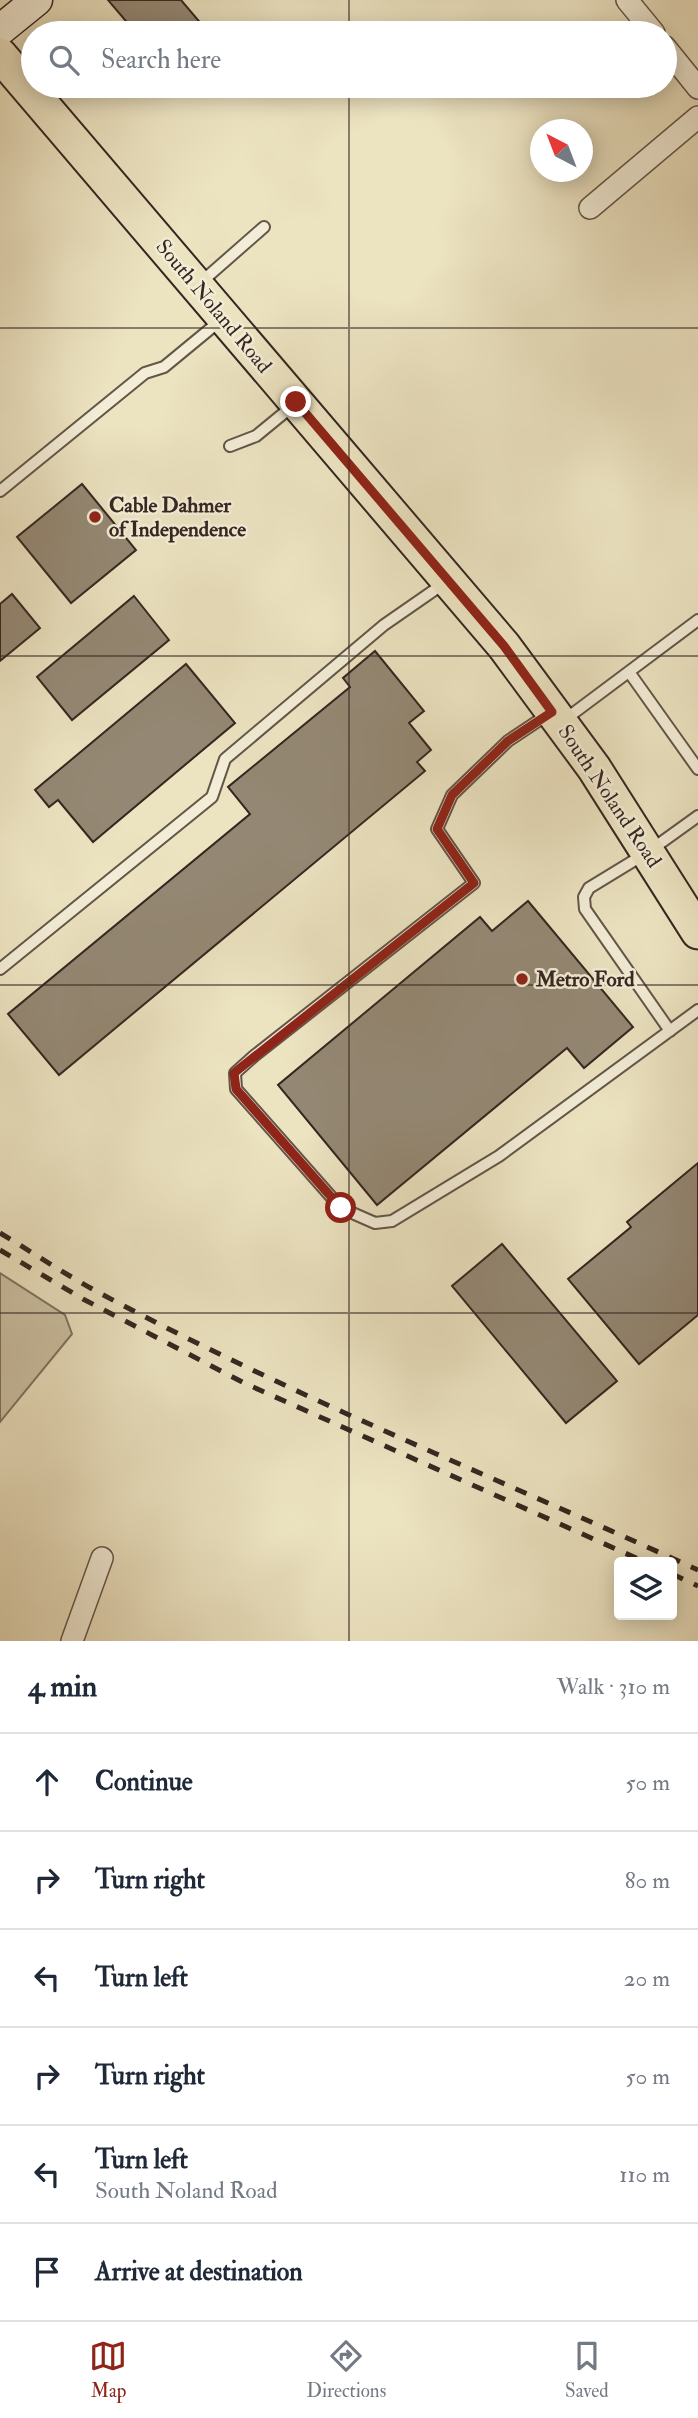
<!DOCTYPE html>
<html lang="en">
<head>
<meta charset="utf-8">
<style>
  :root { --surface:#fff; --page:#f6f6f7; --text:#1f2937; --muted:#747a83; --line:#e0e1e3; --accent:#8f2418 }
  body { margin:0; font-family:"IM FELL Double Pica",serif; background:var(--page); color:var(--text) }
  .controls { position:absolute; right:21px; bottom:21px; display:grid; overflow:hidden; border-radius:7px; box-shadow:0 4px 18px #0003 }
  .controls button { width:63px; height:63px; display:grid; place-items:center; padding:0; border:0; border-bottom:2px solid var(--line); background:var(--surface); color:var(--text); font:35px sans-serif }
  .compass { position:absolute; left:530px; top:119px; width:63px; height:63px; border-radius:50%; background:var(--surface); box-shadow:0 4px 18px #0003; rotate:318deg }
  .stop { position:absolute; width:21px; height:21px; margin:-16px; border:5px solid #8f2418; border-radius:50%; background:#fff }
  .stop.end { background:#8f2418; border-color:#fff; box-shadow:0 2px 7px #0008 }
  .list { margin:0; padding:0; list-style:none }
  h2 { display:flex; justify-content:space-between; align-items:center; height:91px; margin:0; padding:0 28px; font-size:30px }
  h2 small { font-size:23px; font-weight:400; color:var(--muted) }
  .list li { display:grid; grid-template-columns:46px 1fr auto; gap:21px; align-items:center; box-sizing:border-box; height:98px; padding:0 28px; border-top:2px solid var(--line) }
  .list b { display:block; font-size:26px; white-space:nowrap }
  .list p { margin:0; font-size:23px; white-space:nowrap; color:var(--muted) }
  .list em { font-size:23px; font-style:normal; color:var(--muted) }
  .icon { flex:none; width:38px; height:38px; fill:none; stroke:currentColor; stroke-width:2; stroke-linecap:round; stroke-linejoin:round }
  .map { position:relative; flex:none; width:698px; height:1641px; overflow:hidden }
  .search { position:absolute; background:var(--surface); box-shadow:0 4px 18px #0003; left:21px; right:21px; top:21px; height:77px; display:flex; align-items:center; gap:18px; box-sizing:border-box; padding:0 24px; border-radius:38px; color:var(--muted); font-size:26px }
  .sheet { height:679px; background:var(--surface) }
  nav { display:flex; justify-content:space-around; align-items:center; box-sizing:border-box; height:98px; border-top:2px solid var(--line); background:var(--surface); font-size:19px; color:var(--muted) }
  nav a { display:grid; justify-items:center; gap:4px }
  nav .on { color:var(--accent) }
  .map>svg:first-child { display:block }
  .green { fill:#cdc3a6; stroke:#817463; stroke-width:2 }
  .building { fill:#948874; stroke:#352620; stroke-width:2 }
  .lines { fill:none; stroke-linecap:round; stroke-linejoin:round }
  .lane-casing { stroke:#635548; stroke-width:14 }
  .street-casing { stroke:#635548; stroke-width:24 }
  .secondary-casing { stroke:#352620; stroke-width:33 }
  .primary-casing { stroke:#352620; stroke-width:37 }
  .lane { stroke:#f3edd7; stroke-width:10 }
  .street { stroke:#f3edd7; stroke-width:21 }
  .secondary { stroke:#f3edd7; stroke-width:30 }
  .primary { stroke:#ece3c1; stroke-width:33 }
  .rail { stroke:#352620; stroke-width:5; stroke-dasharray:12 12; stroke-linecap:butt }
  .route { stroke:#8f2418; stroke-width:9 }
  .grid { fill:none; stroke:#352620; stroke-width:2; stroke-opacity:0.55 }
  .poi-dot { fill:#8f2418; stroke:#f3edd7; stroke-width:2.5 }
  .labels { text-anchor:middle; stroke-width:5; stroke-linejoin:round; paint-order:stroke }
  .street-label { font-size:21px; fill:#352620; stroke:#f3edd7 }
  .poi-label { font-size:21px; font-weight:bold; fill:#352620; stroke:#f3edd7; text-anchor:start }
</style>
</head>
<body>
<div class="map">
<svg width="698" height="1641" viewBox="0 0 698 1641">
  <rect width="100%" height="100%" fill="#ece3c1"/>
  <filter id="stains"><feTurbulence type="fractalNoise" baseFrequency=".00286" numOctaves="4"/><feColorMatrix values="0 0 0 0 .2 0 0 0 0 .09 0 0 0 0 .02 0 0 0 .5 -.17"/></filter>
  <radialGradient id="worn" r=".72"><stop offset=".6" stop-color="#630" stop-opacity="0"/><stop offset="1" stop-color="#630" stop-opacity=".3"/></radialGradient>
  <path class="green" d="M0 1273 65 1315 72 1334 0 1422Z"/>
  <path class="building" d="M108 0H181L209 33H136Z
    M82 484 136 550 71 603 17 537Z
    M12 594 40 628 0 661V604Z
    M134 596 169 640 72 720 37 677Z
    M375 651 424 711 409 723 431 750 417 762 425 771 59 1075 8 1014 250 814 228 787 350 687 343 678Z
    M186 664 235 723 93 842 58 800 49 807 35 790Z
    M528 901 633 1027 584 1068 567 1048 377 1205 278 1085 480 917 492 931Z
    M698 1163V1315L639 1364 568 1279 631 1227 627 1222Z
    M502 1244 617 1381 566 1423 452 1286Z"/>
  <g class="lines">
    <g class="lane-casing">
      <path id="lane" d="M199 284 264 227
        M230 446 256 436 295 404
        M0 491 145 373 164 367 221 320
        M629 672 698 769
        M550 713 508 741 452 795 437 829 474 883 254 1056 235 1073 236 1089 341 1208 375 1223 392 1221 499 1156 698 1010
        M563 721 698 620
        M0 969 212 797 225 759 384 625 446 582
        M670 1031 585 909 584 897 589 888 648 852 698 816"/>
    </g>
    <g class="street-casing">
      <path id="street" d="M627 0 654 33
        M665 47 698 88
        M590 208 698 117
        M72 1641 102 1558"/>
    </g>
    <g class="secondary-casing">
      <path id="secondary" d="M0 30 37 0"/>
    </g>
    <g class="primary-casing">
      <path id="primary" d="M0 55 504 646 594 768 698 932"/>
    </g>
    <use href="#lane" class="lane"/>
    <use href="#street" class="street"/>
    <use href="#secondary" class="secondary"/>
    <use href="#primary" class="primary"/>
    <path class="rail" d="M0 1233C32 1252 63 1273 96 1291 291 1396 497 1478 698 1570
      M0 1250 83 1299 244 1383 645 1562
      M672 1574 698 1586"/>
  </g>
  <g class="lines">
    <path class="route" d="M296 402 504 646 552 712 508 741 452 795 437 829 474 883 234 1073 236 1089 341 1208"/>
  </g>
  <path class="grid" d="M349 0V33M349 86V1641M0 328H698M0 656H698M0 985H698M0 1313H698"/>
  <g class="poi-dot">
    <circle cx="95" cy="517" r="7"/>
    <circle cx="522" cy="979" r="7"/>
  </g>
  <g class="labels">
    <g class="street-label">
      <text transform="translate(214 306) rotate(50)" y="7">South Noland Road</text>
      <text transform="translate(610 796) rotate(56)" y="7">South Noland Road</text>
    </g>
    <g class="poi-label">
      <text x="109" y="512">Cable Dahmer<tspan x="109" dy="24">of Independence</tspan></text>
      <text x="536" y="986">Metro Ford</text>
    </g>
  </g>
  <rect width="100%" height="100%" filter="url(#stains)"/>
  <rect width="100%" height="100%" fill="url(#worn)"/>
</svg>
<div class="controls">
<button><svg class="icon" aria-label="layers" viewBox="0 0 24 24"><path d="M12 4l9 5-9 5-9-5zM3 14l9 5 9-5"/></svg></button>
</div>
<svg class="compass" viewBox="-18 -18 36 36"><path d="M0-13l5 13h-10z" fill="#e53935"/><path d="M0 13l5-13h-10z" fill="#747a83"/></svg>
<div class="stop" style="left:341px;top:1208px"></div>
<div class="stop end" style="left:296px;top:402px"></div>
<div class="search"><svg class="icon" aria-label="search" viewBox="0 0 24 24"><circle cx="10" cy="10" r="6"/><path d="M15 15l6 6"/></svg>Search here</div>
</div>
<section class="sheet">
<h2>4 min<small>Walk · 310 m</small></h2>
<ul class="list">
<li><svg class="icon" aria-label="ahead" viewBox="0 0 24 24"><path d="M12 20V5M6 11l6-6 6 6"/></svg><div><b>Continue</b></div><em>50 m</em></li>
<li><svg class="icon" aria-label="right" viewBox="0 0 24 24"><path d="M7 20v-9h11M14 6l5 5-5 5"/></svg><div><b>Turn right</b></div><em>80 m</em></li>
<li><svg class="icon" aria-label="left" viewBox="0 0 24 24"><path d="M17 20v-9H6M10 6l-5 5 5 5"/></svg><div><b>Turn left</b></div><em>20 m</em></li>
<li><svg class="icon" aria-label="right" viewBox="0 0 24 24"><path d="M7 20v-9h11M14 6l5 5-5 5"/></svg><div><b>Turn right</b></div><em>50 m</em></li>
<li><svg class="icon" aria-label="left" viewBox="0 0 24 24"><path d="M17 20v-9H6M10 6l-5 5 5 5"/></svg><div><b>Turn left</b><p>South Noland Road</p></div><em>110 m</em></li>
<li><svg class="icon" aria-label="arrive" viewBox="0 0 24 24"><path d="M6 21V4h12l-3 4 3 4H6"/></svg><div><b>Arrive at destination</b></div></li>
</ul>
</section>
<nav>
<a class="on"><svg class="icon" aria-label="map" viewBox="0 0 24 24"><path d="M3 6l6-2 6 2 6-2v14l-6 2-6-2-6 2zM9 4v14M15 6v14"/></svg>Map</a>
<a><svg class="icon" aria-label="directions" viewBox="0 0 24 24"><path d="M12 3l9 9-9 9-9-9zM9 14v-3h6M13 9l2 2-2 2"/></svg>Directions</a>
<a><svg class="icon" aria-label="saved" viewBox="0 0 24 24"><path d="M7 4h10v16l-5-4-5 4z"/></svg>Saved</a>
</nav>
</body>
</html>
